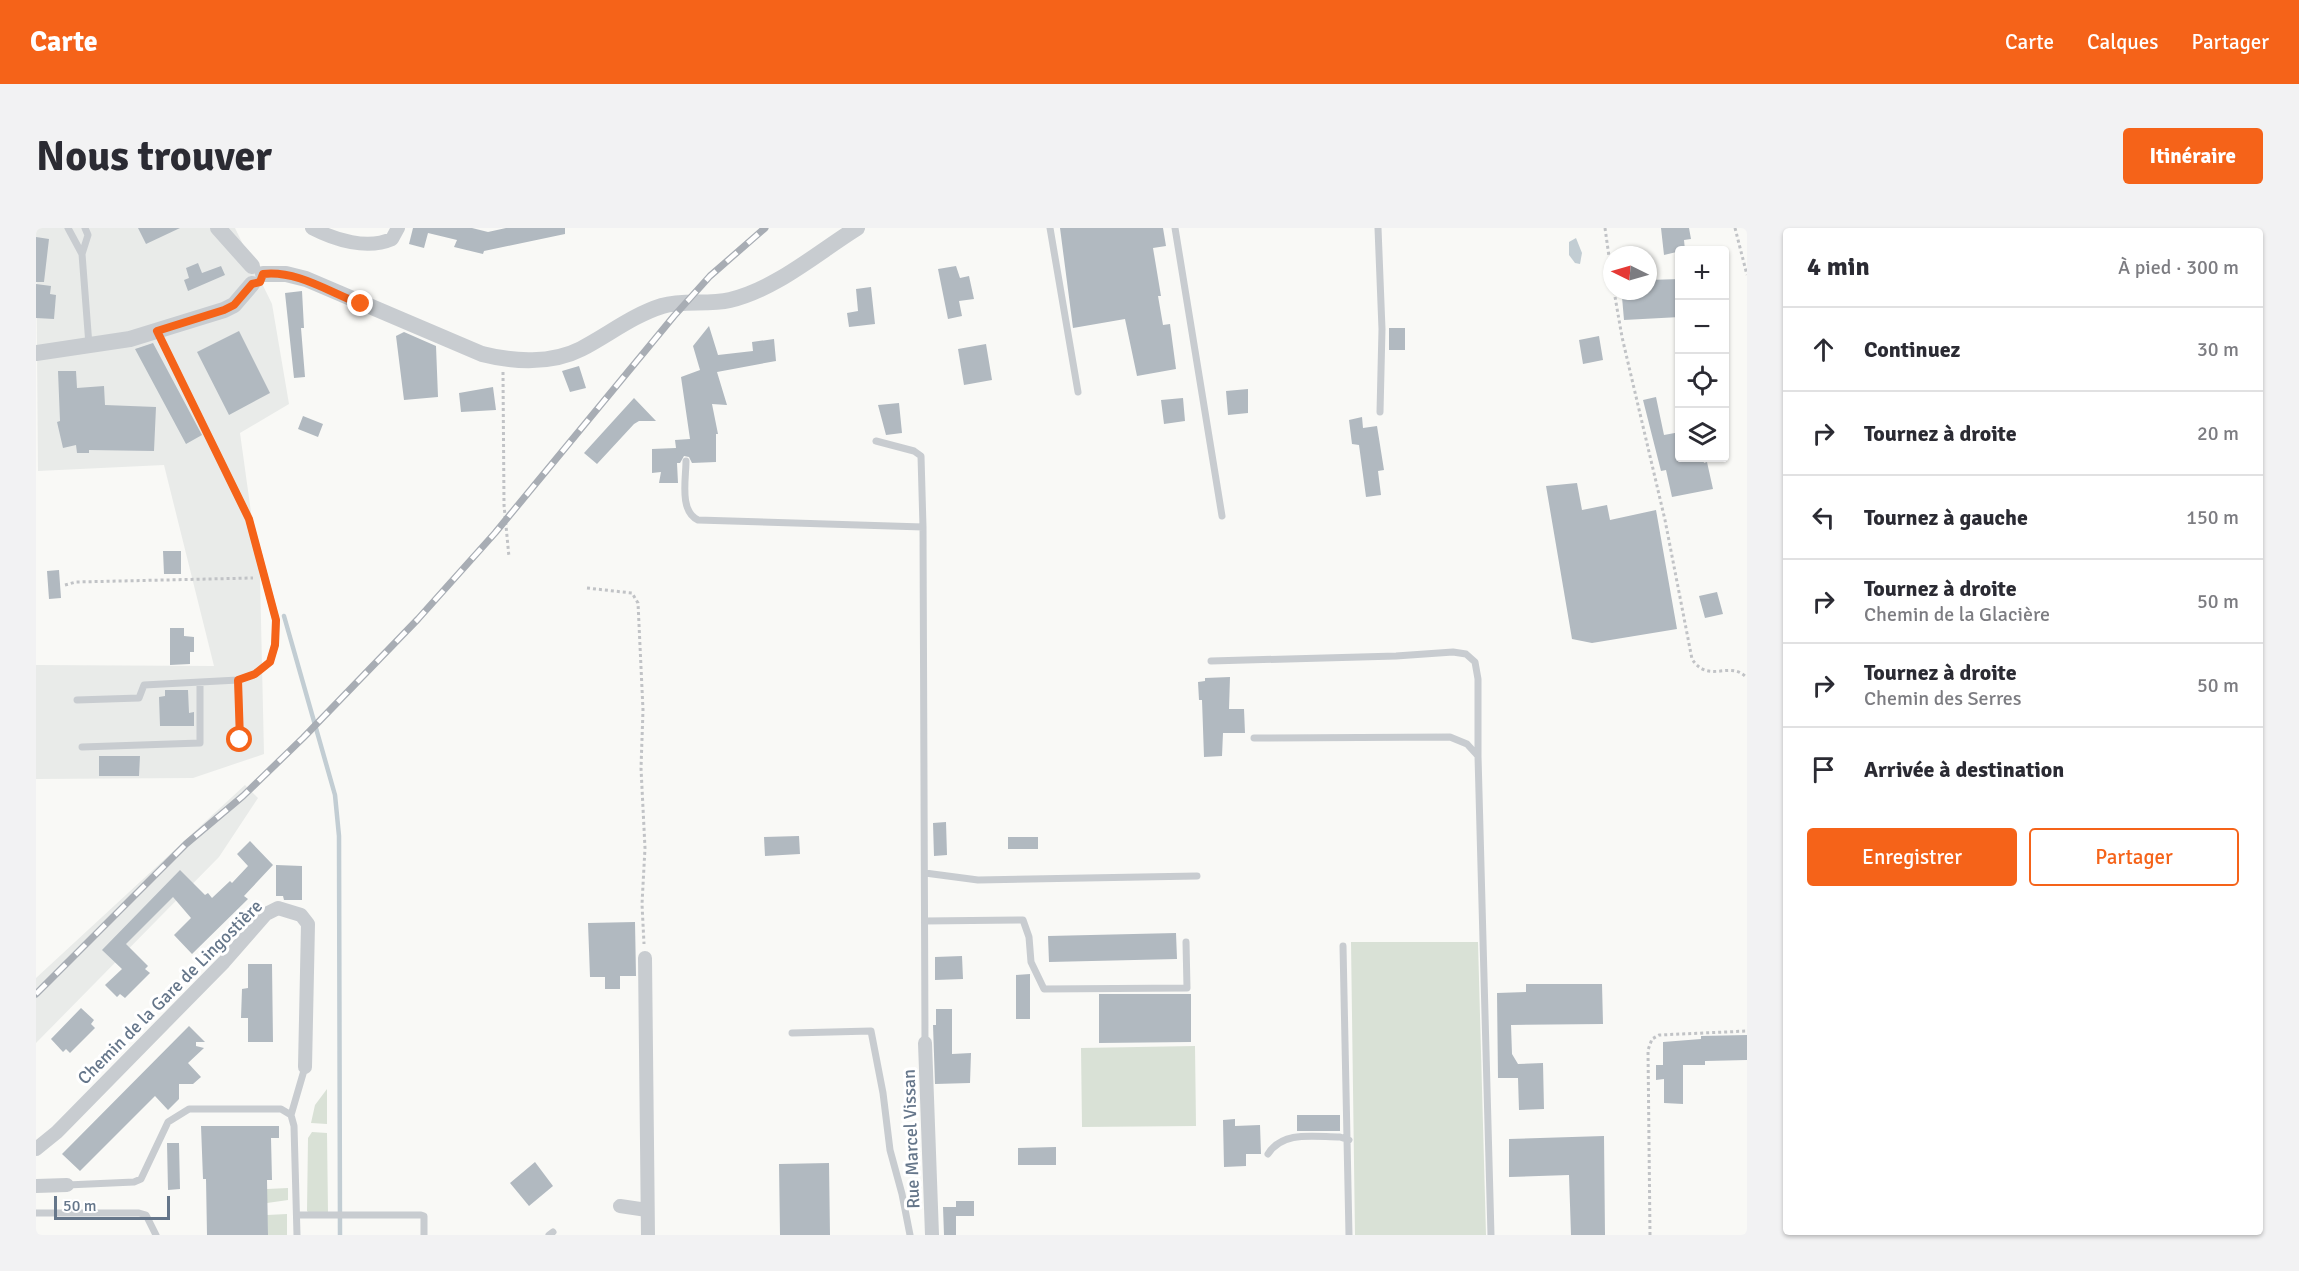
<!DOCTYPE html>
<html lang="fr">
<head>
<meta charset="utf-8">
<style>
  :root { --surface:#fff; --page:#f2f2f3; --text:#2b2b33; --muted:#7c7c81; --line:#e1e1e2; --accent:#f56319 }
  body { margin:0; font-family:Signika,sans-serif; background:var(--page); color:var(--text) }
  .controls { position:absolute; right:18px; top:18px; display:grid; overflow:hidden; border-radius:6px; box-shadow:0 2px 4px #0004 }
  .controls button { width:54px; height:54px; display:grid; place-items:center; padding:0; border:0; border-bottom:2px solid var(--line); background:var(--surface); color:var(--text); font:30px sans-serif }
  .compass { position:absolute; left:1567px; top:18px; width:54px; height:54px; border-radius:50%; background:var(--surface); box-shadow:0 2px 4px #0004; rotate:275deg }
  .scale { position:absolute; left:18px; bottom:15px; width:116px; box-sizing:border-box; padding-left:6px; border:3px solid #65768a; border-top:0; font-size:16px; line-height:21px; white-space:nowrap; color:#65768a; -webkit-text-stroke:4px #fff; paint-order:stroke }
  .stop { position:absolute; width:18px; height:18px; margin:-14px; border:4px solid #f56319; border-radius:50%; background:#fff }
  .stop.end { background:#f56319; border-color:#fff; box-shadow:0 2px 6px #0008 }
  .list { margin:0; padding:0; list-style:none }
  h2 { display:flex; justify-content:space-between; align-items:center; height:78px; margin:0; padding:0 24px; font-size:26px }
  h2 small { font-size:20px; font-weight:400; color:var(--muted) }
  .list li { display:grid; grid-template-columns:39px 1fr auto; gap:18px; align-items:center; box-sizing:border-box; height:84px; padding:0 24px; border-top:2px solid var(--line) }
  .list b { display:block; font-size:22px; white-space:nowrap }
  .list p { margin:0; font-size:20px; white-space:nowrap; color:var(--muted) }
  .list em { font-size:20px; font-style:normal; color:var(--muted) }
  .actions { display:flex; gap:12px; padding:18px 24px }
  .actions a { flex:1; padding:14px 0; border:2px solid var(--accent); border-radius:6px; text-align:center; font-size:21px; color:var(--accent) }
  .actions .main { background:var(--accent); color:#fff }
  .icon { flex:none; width:33px; height:33px; fill:none; stroke:currentColor; stroke-width:2; stroke-linecap:round; stroke-linejoin:round }
  .map { position:relative; flex:none; width:1711px; height:1007px; overflow:hidden; border-radius:6px }
  header { display:flex; align-items:center; gap:36px; box-sizing:border-box; height:84px; padding:0 30px; background:var(--accent); color:#fff }
  header strong { font-size:28px }
  nav { display:flex; gap:33px; margin-inline-start:auto; font-size:21px }
  .intro { display:flex; align-items:center; justify-content:space-between; box-sizing:border-box; height:144px; padding:0 36px }
  h1 { margin:0; font-size:42px }
  .button { padding:15px 27px; border-radius:6px; background:var(--accent); color:#fff; font-size:21px; font-weight:700 }
  main { display:flex; gap:36px; padding:0 36px }
  aside { flex:1; background:var(--surface); border-radius:6px; box-shadow:0 2px 4px #0004 }
  .map>svg:first-child { display:block }
  .built { fill:#e9ebe9 }
  .green { fill:#d9e1d6 }
  .water { fill:#c2cdd3 }
  .lines { fill:none; stroke-linecap:round; stroke-linejoin:round }
  .stream { stroke:#c2cdd3; stroke-width:4.5 }
  .building { fill:#b1b9c0 }
  .path { stroke:#c1c3c6; stroke-width:3; stroke-dasharray:3 3; stroke-linecap:butt }
  .service { stroke:#c8ccd0; stroke-width:7 }
  .minor { stroke:#c8ccd0; stroke-width:14 }
  .tertiary { stroke:#c8ccd0; stroke-width:16 }
  .rail-casing { stroke:#a8adb4; stroke-width:7 }
  .rail { stroke:#fff; stroke-width:4.5; stroke-dasharray:14; stroke-linecap:butt }
  .route { stroke:#f56319; stroke-width:8 }
  .labels { text-anchor:middle; stroke-width:6; stroke-linejoin:round; paint-order:stroke }
  .street-label { font-size:18px; fill:#65768a; stroke:#fff }
</style>
</head>
<body>
<header>
<strong>Carte</strong>
<nav><a>Carte</a><a>Calques</a><a>Partager</a></nav>
</header>
<div class="intro"><h1>Nous trouver</h1><a class="button">Itinéraire</a></div>
<main>
<div class="map">
<svg width="1711" height="1007" viewBox="0 0 1711 1007">
  <rect width="100%" height="100%" fill="#f9f9f6"/>
  <path class="built" d="M0 0H199L236 76 253 176 204 205 224 349 228 526 157 550 0 551V437L178 438 128 237 2 243Z
    M209 557 222 570 183 629 0 815V750Z"/>
  <path class="green" d="M1315 714H1442L1450 1007H1319Z
    M1159 818 1160 898 1046 899 1045 820Z
    M291 861V896L275 895 279 877Z
    M276 904 291 905 292 985H273L271 983 272 910Z
    M252 960V972L231 975V961Z
    M251 986V1007H232L231 987Z"/>
  <path class="water" d="M1540 10 1546 25 1544 36 1539 35 1533 27V14Z"/>
  <g class="lines">
    <path class="stream" d="M248 388 299 567 303 608 304 1007"/>
  </g>
  <path class="building" d="M102 0H144L110 16Z
    M377 0H436L452 4 470 0H529V6L448 23 447 26 418 19 421 12 392 5 388 20 373 16Z
    M1024 0H1127L1130 18 1117 20 1125 68H1122L1127 97 1134 96 1140 141 1101 148 1089 91 1037 100Z
    M1625 0H1653L1655 11 1648 12 1649 22 1628 27Z
    M0 9 13 11 8 54H0Z
    M162 35 166 45 185 38 189 47 152 63 148 52 153 50 150 40Z
    M920 38 924 50 933 48 938 71 923 73 926 88 912 91 902 41Z
    M1644 51V89L1588 92 1586 69 1599 68V63H1612V52Z
    M0 56 15 58 14 66 20 67 18 91 0 90Z
    M835 59 839 96 813 99 811 85 822 83 820 61Z
    M266 63 268 100H265L269 149 258 150 249 65Z
    M673 98 682 127 717 123 716 114 738 111 740 133 681 144 691 177 676 176 682 206H680V234L656 235 653 229 648 228 644 235H641L642 255H623L625 244 616 245V221L640 220 639 212 654 211 645 149 664 142 657 118Z
    M1353 100H1369V122H1353Z
    M203 103 234 165 193 187 161 124Z
    M368 104 400 118 402 169 368 172 360 108Z
    M1563 108 1567 132 1547 136 1543 112Z
    M117 115 166 207 150 216 99 121Z
    M950 116 956 152 928 157 922 121Z
    M543 138 550 160 534 164 526 143Z
    M22 143H40L41 160 68 158 69 177 120 179 118 223 53 222V225H41L40 217 27 220 21 194 24 193Z
    M457 159 460 182 425 184 423 165Z
    M1212 161V185L1192 187 1190 163Z
    M1620 169 1628 207 1644 204V230H1667L1668 235 1671 234 1677 261 1636 269 1630 242 1625 243 1607 172Z
    M598 170 620 193H603L598 196 561 236 548 225Z
    M1147 170 1149 193 1128 196 1125 172Z
    M863 175 866 205 850 207 842 177Z
    M267 188 287 196 282 209 262 201Z
    M1326 189 1327 200 1341 198 1348 242 1342 243 1345 267 1330 269 1323 217 1316 216 1313 192Z
    M1541 255 1546 282 1571 277 1574 292 1620 282 1641 401 1556 415 1536 411 1510 258Z
    M127 323H145V346H128Z
    M23 342 25 370 13 371 11 343Z
    M1681 364 1687 386 1669 390 1663 368Z
    M134 400H148V408L158 409V424H154V436L134 437Z
    M1194 449 1193 481H1208L1209 505H1187L1186 528 1168 529 1166 472H1163L1162 454 1169 453V450Z
    M129 462H152L153 485 158 484V498H124L123 469 129 468Z
    M63 528H104L103 548H63Z
    M910 594 911 627 898 628 897 595Z
    M763 608 764 626 729 628 728 609Z
    M972 609H1002V621H972Z
    M214 613 237 637 208 668 212 671 156 726 138 707 155 690 137 669 90 716 112 738 109 741 114 745 89 770 84 766 81 769 69 757 86 741 66 722 144 642 169 667 172 665 176 670 194 653 196 655 212 638 201 626Z
    M240 637 266 638V672H248L247 668H240Z
    M599 694 600 748H584V761H569V749H554L552 695Z
    M1140 705 1141 731 1013 734 1012 708Z
    M926 728 927 751 899 752V729Z
    M212 736H236L237 814H212V790H205L206 761 212 760Z
    M994 746V791H980V747Z
    M1490 756H1566L1567 796 1475 797 1476 826 1482 836 1507 835 1508 881 1483 882 1482 850H1462L1461 765 1490 764Z
    M1063 766H1155V814L1063 815Z
    M45 780 58 792 55 796 59 800 34 825 30 821 27 824 15 811Z
    M900 781H916V826L935 825 934 855 899 856 897 797H900Z
    M153 798 169 814H160V818L168 820 152 835 165 849 157 856H143V871L132 882 119 868 44 943 26 926Z
    M1711 807V832L1669 833V837H1647V876L1628 875V851L1620 852V837H1627V814L1665 811V808Z
    M1261 887H1304V903H1261Z
    M1199 891V898L1224 897 1225 926H1210V938L1188 939 1187 892Z
    M165 898H243V910H235L236 952H231L232 1007H171L170 951H167Z
    M1568 908 1569 1007H1535L1533 947 1473 949V911Z
    M131 915H143L144 961 132 962Z
    M1020 919V937H982V920Z
    M499 934 517 958 493 978 474 955Z
    M793 935 794 1007H744L743 936Z
    M920 973H938V988H920V1007H908L907 979H920Z"/>
  <g class="lines">
    <path class="path" d="M1569 0 1576 50
      M1699 0 1711 47
      M1578 63 1586 109 1629 292 1656 431C1673 457 1694 431 1711 450
      M467 144 468 277 473 329
      M29 357 40 354 217 350
      M551 360 596 365 602 375 607 482 605 540 609 620 606 676 608 716
      M1614 1007 1612 822 1616 811 1623 807 1711 803"/>
    <path class="service" d="M32 0 46 26 53 117
      M1014 0 1042 164
      M1139 0 1186 288
      M1342 0 1346 101 1344 184
      M46 26 52 7 49 0
      M121 103 213 291 240 392 239 417 234 434 219 446 202 452 204 512
      M840 213 878 223 885 228 887 299 889 815
      M650 233C650 251 643 283 662 292L887 299
      M1175 433 1360 428 1417 424 1430 426 1439 434 1442 451V528
      M41 472 103 470 108 457 202 452
      M1218 510 1414 509 1431 516 1442 528 1455 1007
      M46 519 164 515V455
      M889 645 942 652 1161 648
      M889 693 987 692 993 709 995 734 1008 761 1151 760 1150 714
      M1307 718 1313 1007
      M756 805 835 803 847 865 854 922 866 966 874 1007
      M255 887 269 839
      M1232 926C1247 902 1279 909 1304 909L1313 912
      M31 957 98 954 105 951 132 894 153 881H245L255 887 258 898 261 1007
      M0 985H103L110 987 120 1007
      M261 987H385L388 988V1007
      M513 1007 517 1004"/>
    <path class="minor" d="M276 0C299 12 331 22 356 11L362 0
      M609 730 612 1007
      M889 815 896 1007
      M0 921 21 904 188 734 230 686 242 680 265 687 272 696 269 839
      M0 958 31 957
      M584 978 611 982"/>
    <path class="tertiary" d="M182 0 216 38
      M227 46H250L270 51 446 126C477 134 516 136 545 121 572 107 597 87 626 78 647 72 672 77 694 72 740 61 781 25 821 0
      M0 125 94 111 188 82 198 77 216 56"/>
    <g class="rail-casing">
      <path id="rail" d="M0 766 150 616 207 568 267 510 382 391 459 305 638 88 674 48 729 0"/>
    </g>
    <use href="#rail" class="rail"/>
  </g>
  <g class="lines">
    <path class="route" d="M204 512 202 452 219 446 234 434 239 417 240 392 213 291 121 103 188 82 198 77 216 56 224 54 227 46C261 42 293 64 325 76"/>
  </g>
  <g class="labels">
    <g class="street-label">
      <text transform="translate(134 764) rotate(-45)" y="6">Chemin de la Gare de Lingostière</text>
      <text transform="translate(875 911) rotate(-92)" y="6">Rue Marcel Vissan</text>
    </g>
  </g>
</svg>
<div class="controls">
<button>+</button>
<button>−</button>
<button><svg class="icon" aria-label="locate" viewBox="0 0 24 24"><circle cx="12" cy="12" r="6"/><path d="M12 2v4M12 18v4M2 12h4M18 12h4"/></svg></button>
<button><svg class="icon" aria-label="layers" viewBox="0 0 24 24"><path d="M12 4l9 5-9 5-9-5zM3 14l9 5 9-5"/></svg></button>
</div>
<svg class="compass" viewBox="-18 -18 36 36"><path d="M0-13l5 13h-10z" fill="#e53935"/><path d="M0 13l5-13h-10z" fill="#7c7c81"/></svg>
<div class="scale">50 m</div>
<div class="stop" style="left:204px;top:512px"></div>
<div class="stop end" style="left:325px;top:76px"></div>
</div>
<aside>
<h2>4 min<small>À pied · 300 m</small></h2>
<ul class="list">
<li><svg class="icon" aria-label="ahead" viewBox="0 0 24 24"><path d="M12 20V5M6 11l6-6 6 6"/></svg><div><b>Continuez</b></div><em>30 m</em></li>
<li><svg class="icon" aria-label="right" viewBox="0 0 24 24"><path d="M7 20v-9h11M14 6l5 5-5 5"/></svg><div><b>Tournez à droite</b></div><em>20 m</em></li>
<li><svg class="icon" aria-label="left" viewBox="0 0 24 24"><path d="M17 20v-9H6M10 6l-5 5 5 5"/></svg><div><b>Tournez à gauche</b></div><em>150 m</em></li>
<li><svg class="icon" aria-label="right" viewBox="0 0 24 24"><path d="M7 20v-9h11M14 6l5 5-5 5"/></svg><div><b>Tournez à droite</b><p>Chemin de la Glacière</p></div><em>50 m</em></li>
<li><svg class="icon" aria-label="right" viewBox="0 0 24 24"><path d="M7 20v-9h11M14 6l5 5-5 5"/></svg><div><b>Tournez à droite</b><p>Chemin des Serres</p></div><em>50 m</em></li>
<li><svg class="icon" aria-label="arrive" viewBox="0 0 24 24"><path d="M6 21V4h12l-3 4 3 4H6"/></svg><div><b>Arrivée à destination</b></div></li>
</ul>
<div class="actions"><a class="main">Enregistrer</a><a>Partager</a></div>
</aside>
</main>
</body>
</html>
